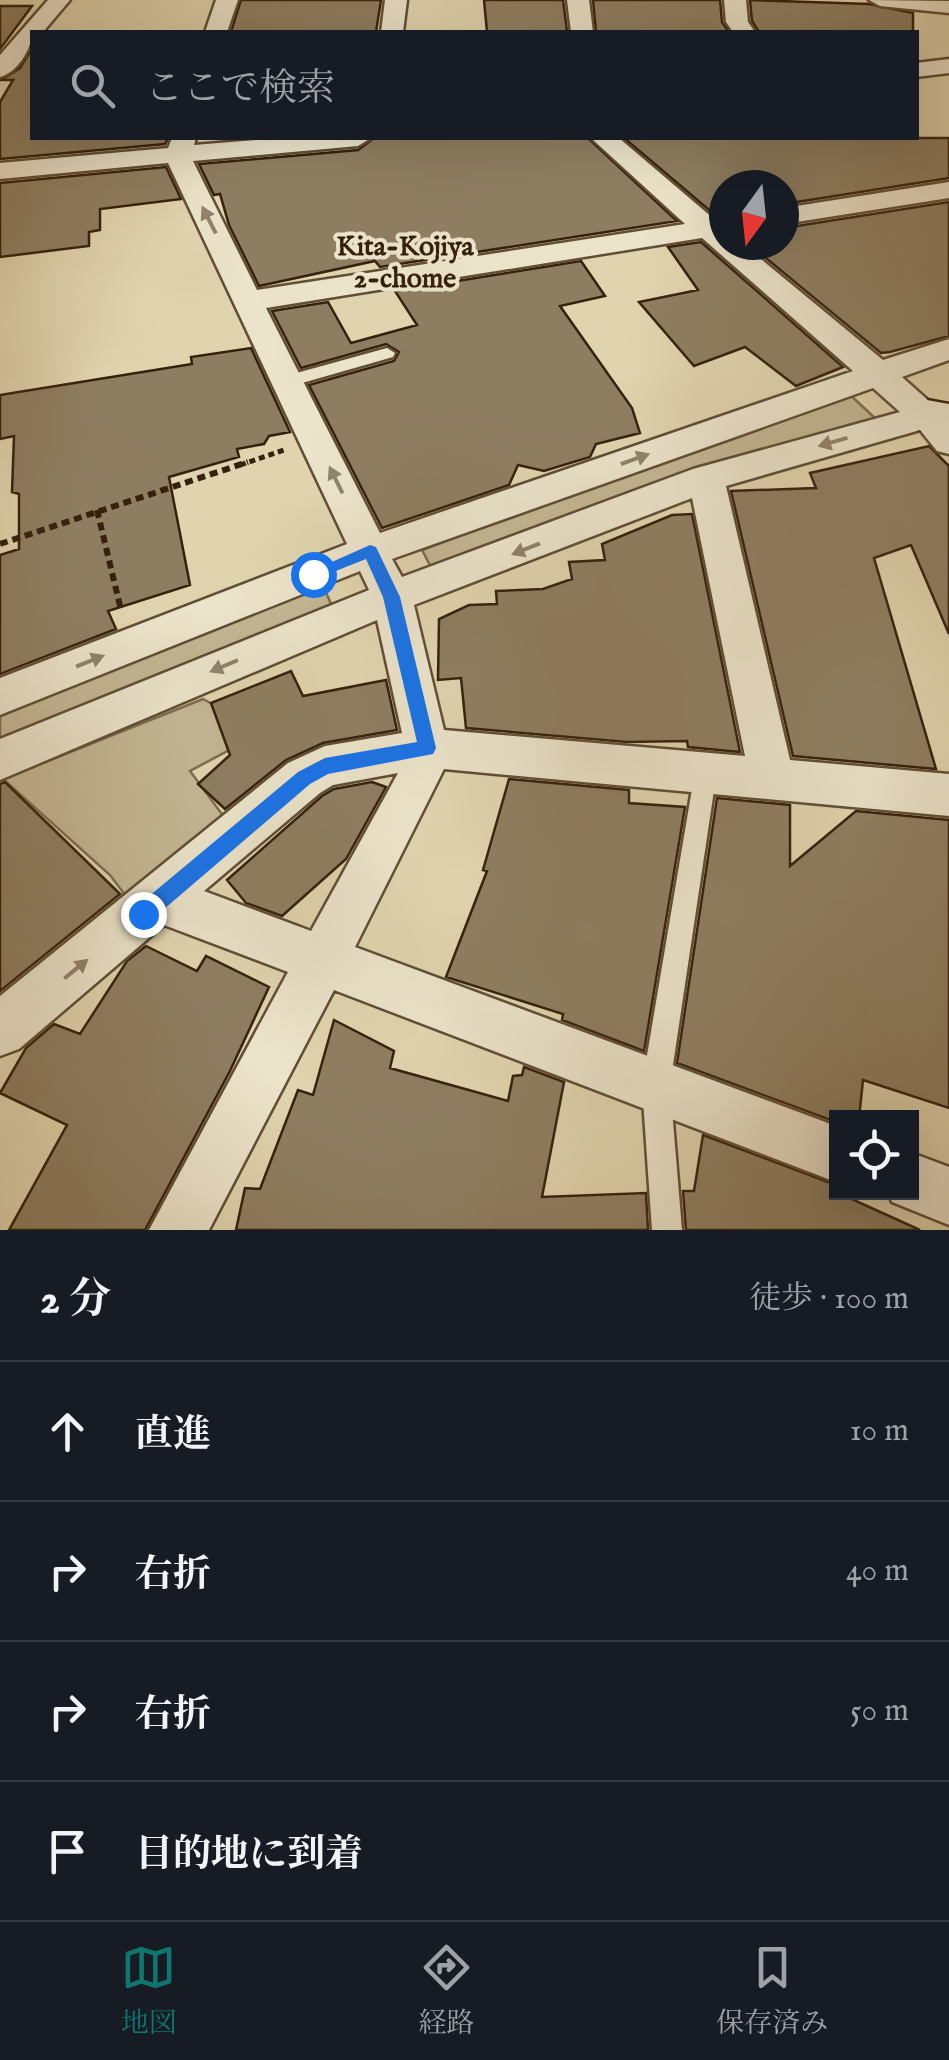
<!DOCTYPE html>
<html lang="ja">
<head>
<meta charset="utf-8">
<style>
  :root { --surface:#171b24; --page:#20242c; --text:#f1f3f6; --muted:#9ea1a6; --line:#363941; --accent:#0f766e }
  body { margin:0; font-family:"IM FELL English","Noto Serif JP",serif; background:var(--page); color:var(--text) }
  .controls { position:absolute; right:30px; bottom:30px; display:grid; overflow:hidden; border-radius:0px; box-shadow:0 10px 40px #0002 }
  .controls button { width:90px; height:90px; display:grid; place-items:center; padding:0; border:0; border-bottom:2px solid var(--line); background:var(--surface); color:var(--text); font:50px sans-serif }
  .compass { position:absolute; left:709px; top:170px; width:90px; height:90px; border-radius:50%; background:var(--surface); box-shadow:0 10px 40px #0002; rotate:195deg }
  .stop { position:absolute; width:30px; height:30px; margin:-22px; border:8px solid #1a73e8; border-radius:50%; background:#fff }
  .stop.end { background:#1a73e8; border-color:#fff; box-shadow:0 2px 10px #0008 }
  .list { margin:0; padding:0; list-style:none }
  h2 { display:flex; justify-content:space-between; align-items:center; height:130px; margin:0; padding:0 40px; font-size:42px }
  h2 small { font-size:32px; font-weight:400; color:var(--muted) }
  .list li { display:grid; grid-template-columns:65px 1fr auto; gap:30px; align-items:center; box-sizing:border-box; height:140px; padding:0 40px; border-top:2px solid var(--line) }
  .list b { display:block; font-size:38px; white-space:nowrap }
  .list em { font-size:32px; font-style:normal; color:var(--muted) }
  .icon { flex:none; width:55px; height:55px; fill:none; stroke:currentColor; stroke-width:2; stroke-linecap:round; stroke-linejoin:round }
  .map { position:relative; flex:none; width:949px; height:1230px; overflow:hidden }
  .search { position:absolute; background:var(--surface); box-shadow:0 10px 40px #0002; left:30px; right:30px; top:30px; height:110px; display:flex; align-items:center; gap:25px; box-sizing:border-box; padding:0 35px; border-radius:0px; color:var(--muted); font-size:38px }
  .sheet { height:690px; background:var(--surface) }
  nav { display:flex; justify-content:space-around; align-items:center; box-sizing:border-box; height:140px; border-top:2px solid var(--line); background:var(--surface); font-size:28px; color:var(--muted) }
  nav a { display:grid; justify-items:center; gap:5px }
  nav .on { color:var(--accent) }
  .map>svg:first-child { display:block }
  .green { fill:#c3b693; stroke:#7c6c50; stroke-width:2.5 }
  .building { fill:#8e7e61; stroke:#35210d; stroke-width:2.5 }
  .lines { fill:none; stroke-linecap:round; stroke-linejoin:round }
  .lane-casing { stroke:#604e35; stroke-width:5 }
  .street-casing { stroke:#604e35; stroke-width:5 }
  .secondary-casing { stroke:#35210d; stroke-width:5 }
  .path-far1 { stroke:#35210d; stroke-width:5; stroke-dasharray:6 4; stroke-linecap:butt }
  .path { stroke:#35210d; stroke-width:6; stroke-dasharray:8 5; stroke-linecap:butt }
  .lane { fill:#ebe3ca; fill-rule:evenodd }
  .street { fill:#ebe3ca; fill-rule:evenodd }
  .secondary { fill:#ebe3ca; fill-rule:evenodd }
  .oneway { fill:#90826c }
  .route { fill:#1a73e8 }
  .labels { text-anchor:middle; stroke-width:8; stroke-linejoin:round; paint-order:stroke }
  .far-neighbourhood-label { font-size:28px; font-weight:bold; fill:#35210d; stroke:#ebe3ca }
</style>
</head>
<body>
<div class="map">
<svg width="949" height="1230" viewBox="0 0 949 1230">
  <rect width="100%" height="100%" fill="#e0d4ae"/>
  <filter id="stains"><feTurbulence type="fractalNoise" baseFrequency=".002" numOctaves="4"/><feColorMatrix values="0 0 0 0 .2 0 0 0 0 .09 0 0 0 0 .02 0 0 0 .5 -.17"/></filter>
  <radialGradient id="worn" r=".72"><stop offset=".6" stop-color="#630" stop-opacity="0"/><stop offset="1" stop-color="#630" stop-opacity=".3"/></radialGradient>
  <path class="green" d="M846 391 877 420 433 571 422 550Z
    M323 586 333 608 0 753V716Z
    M203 699 263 732 190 771 247 848 135 908 110 875 3 779Z"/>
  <path class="building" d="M241 0H381L376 32H231Z
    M484 0H563L567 31 487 32Z
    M593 0H720L722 22 729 32H596Z
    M750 0 869 4 913 13V32H759L752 21Z
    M0 6H32L0 49Z
    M32 48V138H168L165 144 0 159V102L13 80H1L20 68Z
    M374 138H588L677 221 380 267 375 261 259 286 229 225 220 194 214 195 199 164 358 150Z
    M624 138H949V178L784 204V185H724V214L715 215Z
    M166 167 181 199 100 209V230L89 232V246L0 257V183Z
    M949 202V336L890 352 881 353 750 245H784V228Z
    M701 242 843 367 796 386 745 347 694 366 639 302 698 290 668 247Z
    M581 261 605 296 560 306 632 408 640 433 596 444 590 457 544 471 518 465 509 485 382 528 309 385 394 361 399 352 386 344 301 368 272 311 328 302 351 343 417 325 395 291Z
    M251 348 290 432 269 436 264 444 237 449 239 457 169 477 190 585 108 611 116 629 0 674V555L19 549V494L12 492 14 436 0 439V395L192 364 191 357Z
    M929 446 949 466V634L911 545 874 558 936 769 793 756 731 491 816 488 810 473Z
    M692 514 740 752 688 747 687 741 627 742 466 728 461 678 438 680 439 619 469 605 497 604 496 591 543 589 572 579 569 562 605 560 602 544 672 515Z
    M291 671 303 696 386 680 397 730 323 743 286 760 225 809 198 784 230 755 211 703Z
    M509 779 629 790V803L685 807 644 1051 562 1020 563 1014 446 977 487 871 483 870Z
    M5 782 120 894 0 991V784Z
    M372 782 386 787 346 859 282 916 246 903 227 880 322 796 334 789Z
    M717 798 790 805V866L856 811 949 820V1108L863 1080 859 1118H836V1122L677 1063Z
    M146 946 197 971 206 956 269 987 230 1071 145 1230H9L67 1125 0 1093 26 1048 54 1024 80 1034 127 961Z
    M334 1020 394 1051 390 1068 508 1101 513 1076 522 1075 524 1067 564 1082 542 1197 646 1193 648 1230H236L245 1188 260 1189 298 1090 313 1095Z
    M703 1135 836 1185V1192L920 1230H686L683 1191H694Z"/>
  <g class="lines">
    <g class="lane-casing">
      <path id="lane" d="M387 348 395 353 393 357 288 387 280 381 282 377Z
        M705 767 713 770 716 777 670 1085 682 1230H652L642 1085 694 777 697 770Z"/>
    </g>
    <g class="street-casing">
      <path id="street" d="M48 0H70L43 32H32C32 49 17 73 0 77V55Z
        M216 0H238L227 32H205Z
        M385 0H407L403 32H381Z
        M567 0H589L593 32H571Z
        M724 0H746L748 22 755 32H733L726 22Z
        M869 0 949 1V13L880 6Z
        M949 59V73L916 77V63Z
        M172 138H196L194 145 279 138H371L358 146 193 161 257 290 685 224 591 138H619L714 219 724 218V245H744L883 360 949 339V360L902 377 949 419V454L937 451 920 430 726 486 790 760 949 774V816L444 769 355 947 836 1126V1182L334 990 209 1230H149L288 972 164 925 19 1049 0 1056V996L288 763 325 746 402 733 377 620 0 780V739L369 590 360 571 0 715V678L347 544 168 163 0 179V163L168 148ZM702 238 853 371 380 533 266 308ZM873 388 900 412 693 469 402 577 392 559ZM692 498 745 756 444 730 414 605ZM398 773 311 931 204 891 320 793 333 785Z
        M949 182V198L784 224V208Z
        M912 1153 949 1167V1225L892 1202 888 1192H912Z"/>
    </g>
    <g class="secondary-casing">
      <path id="secondary" d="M927 400 949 404V436L910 427 904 416 910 405Z"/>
    </g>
    <path class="path-far1" d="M240 465 284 450"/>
    <path class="path" d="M97 510 121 610
      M0 544 248 462"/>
    <use href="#lane" class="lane"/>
    <use href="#street" class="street"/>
    <use href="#secondary" class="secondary"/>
  </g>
  <defs><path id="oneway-solid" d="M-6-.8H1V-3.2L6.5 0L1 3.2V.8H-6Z" transform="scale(2.5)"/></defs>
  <g class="oneway">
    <use href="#oneway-solid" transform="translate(209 220) rotate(-117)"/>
    <use href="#oneway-solid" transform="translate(833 442) rotate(164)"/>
    <use href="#oneway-solid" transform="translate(635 459) rotate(-20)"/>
    <use href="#oneway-solid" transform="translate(336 480) rotate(-116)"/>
    <use href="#oneway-solid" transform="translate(526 549) rotate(158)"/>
    <use href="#oneway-solid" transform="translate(90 661) rotate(-22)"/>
    <use href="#oneway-solid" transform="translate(224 666) rotate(157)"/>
    <use href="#oneway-solid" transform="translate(76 969) rotate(-39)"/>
  </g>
  <path class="route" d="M370 545 376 547 400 597 436 748 433 754 328 774 310 784 150 921H136V907L298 772 325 758 417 742 383 597 366 559 313 580 305 574Z"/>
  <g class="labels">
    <g class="far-neighbourhood-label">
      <text x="405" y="255">Kita-Kojiya<tspan x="405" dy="32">2-chome</tspan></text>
    </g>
  </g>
  <rect width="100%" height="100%" filter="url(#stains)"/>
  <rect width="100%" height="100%" fill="url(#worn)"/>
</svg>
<div class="controls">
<button><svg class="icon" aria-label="locate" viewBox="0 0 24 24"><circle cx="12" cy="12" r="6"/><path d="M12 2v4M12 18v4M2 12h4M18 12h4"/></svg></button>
</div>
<svg class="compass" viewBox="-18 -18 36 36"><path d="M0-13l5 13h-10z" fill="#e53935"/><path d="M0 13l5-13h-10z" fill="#9ea1a6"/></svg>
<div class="stop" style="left:313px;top:574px"></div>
<div class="stop end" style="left:143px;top:914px"></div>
<div class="search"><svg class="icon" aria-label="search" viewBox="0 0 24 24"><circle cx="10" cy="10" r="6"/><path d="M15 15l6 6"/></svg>ここで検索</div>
</div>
<section class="sheet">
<h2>2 分<small>徒歩 · 100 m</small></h2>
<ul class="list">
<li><svg class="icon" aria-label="ahead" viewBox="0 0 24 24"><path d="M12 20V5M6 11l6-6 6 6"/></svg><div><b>直進</b></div><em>10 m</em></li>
<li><svg class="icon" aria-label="right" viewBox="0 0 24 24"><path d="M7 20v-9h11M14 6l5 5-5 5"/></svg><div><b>右折</b></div><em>40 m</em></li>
<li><svg class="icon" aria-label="right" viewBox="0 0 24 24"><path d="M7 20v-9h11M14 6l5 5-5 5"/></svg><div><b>右折</b></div><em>50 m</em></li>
<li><svg class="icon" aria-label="arrive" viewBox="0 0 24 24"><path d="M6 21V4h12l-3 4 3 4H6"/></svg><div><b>目的地に到着</b></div></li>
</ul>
</section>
<nav>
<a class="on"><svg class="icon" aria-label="map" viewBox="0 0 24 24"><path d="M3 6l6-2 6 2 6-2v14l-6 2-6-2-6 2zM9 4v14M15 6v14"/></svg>地図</a>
<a><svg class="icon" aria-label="directions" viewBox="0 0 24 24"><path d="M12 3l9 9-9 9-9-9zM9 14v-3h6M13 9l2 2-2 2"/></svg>経路</a>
<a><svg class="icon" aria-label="saved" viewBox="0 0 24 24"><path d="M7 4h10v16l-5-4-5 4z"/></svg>保存済み</a>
</nav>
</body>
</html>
